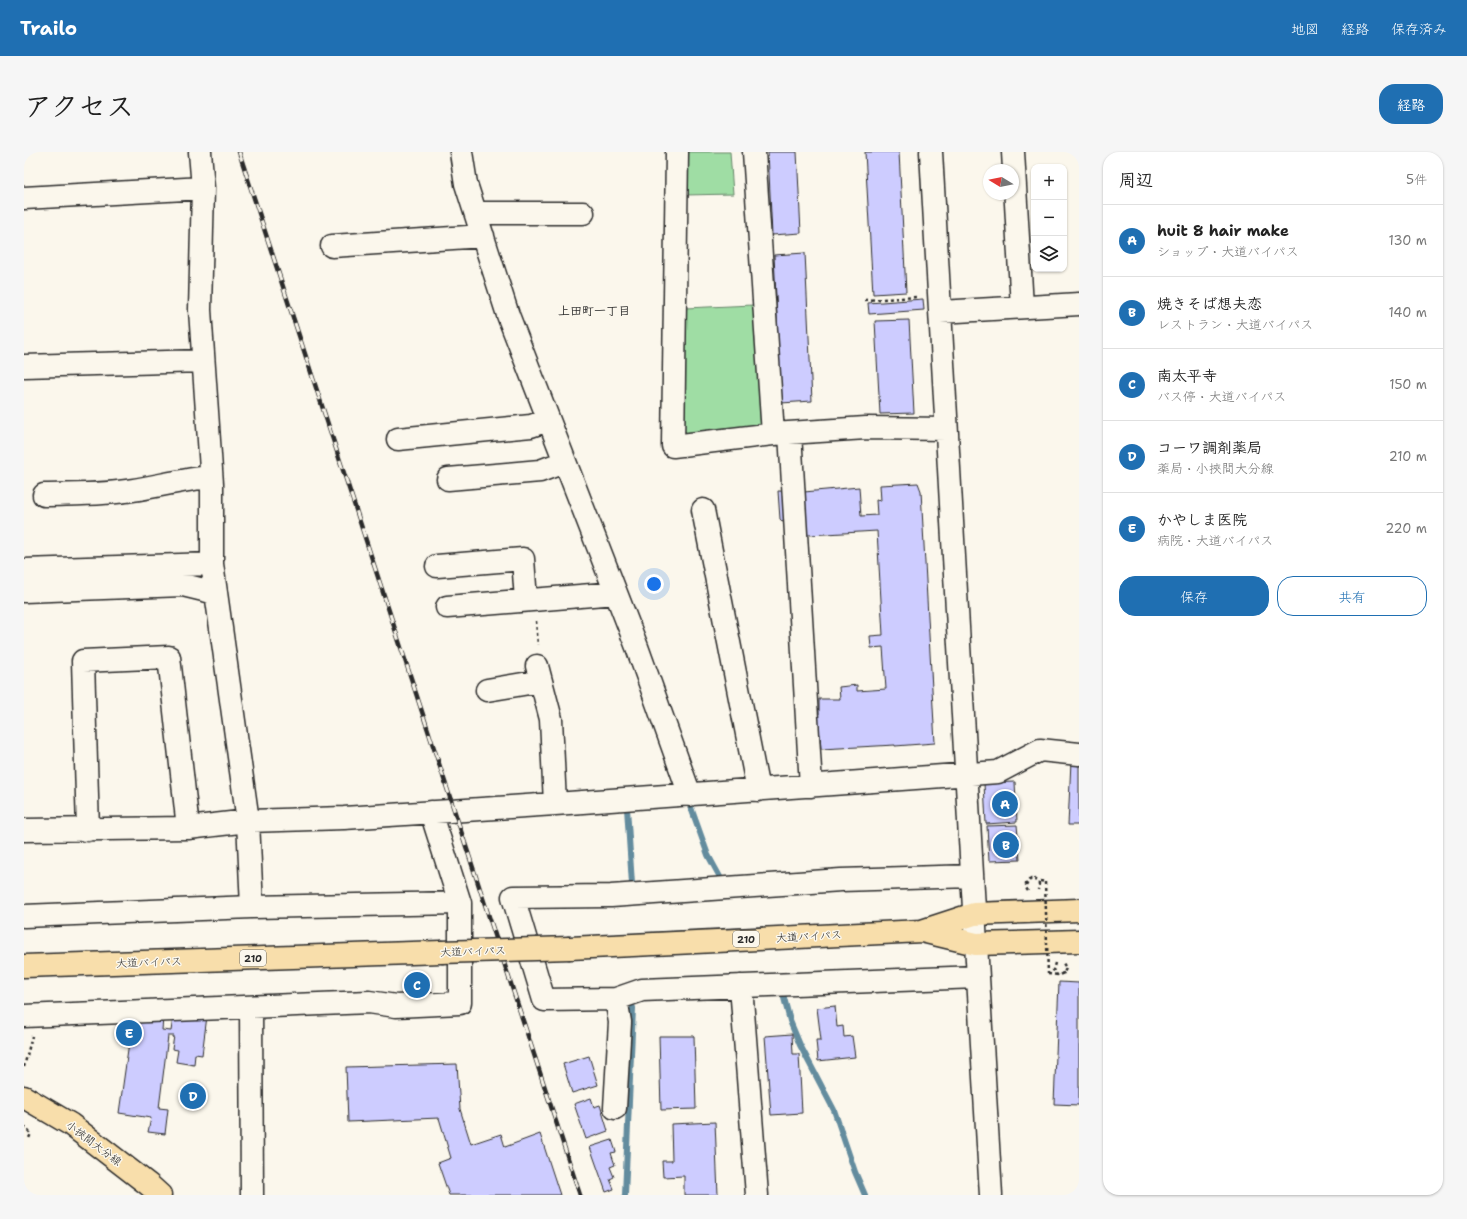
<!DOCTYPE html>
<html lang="ja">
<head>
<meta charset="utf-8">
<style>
  :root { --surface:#fff; --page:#f6f6f6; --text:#222; --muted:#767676; --line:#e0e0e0; --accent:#1f6fb2 }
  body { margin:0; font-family:"Shantell Sans","Klee One",sans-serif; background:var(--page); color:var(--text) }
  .controls { position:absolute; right:12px; top:12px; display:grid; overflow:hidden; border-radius:8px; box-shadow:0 1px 3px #0004 }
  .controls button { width:36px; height:36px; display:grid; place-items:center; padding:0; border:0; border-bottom:1px solid var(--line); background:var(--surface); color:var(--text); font:20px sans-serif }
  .compass { position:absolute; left:959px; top:12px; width:36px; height:36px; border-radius:50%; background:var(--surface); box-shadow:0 1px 3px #0004; rotate:280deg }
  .you { position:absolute; left:630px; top:432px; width:14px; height:14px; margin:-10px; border:3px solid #fff; border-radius:50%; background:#1a73e8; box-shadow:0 0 0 6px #1a73e833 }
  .badge { display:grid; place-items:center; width:26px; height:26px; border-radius:50%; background:var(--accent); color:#fff; font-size:13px; font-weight:700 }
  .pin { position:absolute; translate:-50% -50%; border:2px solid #fff; box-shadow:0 1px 4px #0006 }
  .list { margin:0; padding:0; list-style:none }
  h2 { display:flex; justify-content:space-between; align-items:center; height:52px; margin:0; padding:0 16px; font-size:17px }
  h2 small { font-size:13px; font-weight:400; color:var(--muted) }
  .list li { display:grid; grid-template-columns:26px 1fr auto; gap:12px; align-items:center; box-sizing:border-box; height:72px; padding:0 16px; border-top:1px solid var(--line) }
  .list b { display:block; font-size:15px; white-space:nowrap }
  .list p { margin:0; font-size:13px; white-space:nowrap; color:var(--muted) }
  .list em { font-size:13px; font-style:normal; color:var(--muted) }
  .actions { display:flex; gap:8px; padding:12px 16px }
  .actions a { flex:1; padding:9px 0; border:1px solid var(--accent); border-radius:16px; text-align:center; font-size:14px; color:var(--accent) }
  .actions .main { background:var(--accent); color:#fff }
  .icon { flex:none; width:22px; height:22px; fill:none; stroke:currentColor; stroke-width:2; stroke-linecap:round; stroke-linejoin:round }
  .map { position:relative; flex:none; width:1055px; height:1043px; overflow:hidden; border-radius:16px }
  header { display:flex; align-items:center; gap:24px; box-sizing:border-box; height:56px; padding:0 20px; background:var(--accent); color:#fff }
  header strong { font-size:19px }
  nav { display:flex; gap:22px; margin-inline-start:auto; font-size:14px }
  .intro { display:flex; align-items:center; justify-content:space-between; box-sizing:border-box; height:96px; padding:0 24px }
  h1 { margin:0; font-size:28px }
  .button { padding:10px 18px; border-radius:16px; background:var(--accent); color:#fff; font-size:14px; font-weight:700 }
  main { display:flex; gap:24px; padding:0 24px }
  aside { flex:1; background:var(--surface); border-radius:16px; box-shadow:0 1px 3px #0004 }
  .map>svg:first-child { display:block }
  .green { fill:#9fdda4; stroke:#658468 }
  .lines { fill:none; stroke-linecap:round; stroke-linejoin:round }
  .stream { stroke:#648c9e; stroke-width:6 }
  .building { fill:#cdccff; stroke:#2b2b2b }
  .minor-casing { stroke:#2b2b2b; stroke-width:25 }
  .major-casing { stroke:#2b2b2b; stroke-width:25 }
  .highway-casing { stroke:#2b2b2b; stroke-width:25 }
  .path { stroke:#2b2b2b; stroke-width:2.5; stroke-dasharray:3 3; stroke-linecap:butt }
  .minor { stroke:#fbf7ec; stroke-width:22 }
  .major { stroke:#f8deab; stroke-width:22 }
  .highway { stroke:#f8deab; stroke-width:22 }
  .rail-casing { stroke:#2b2b2b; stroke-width:4.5 }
  .rail { stroke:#fbf7ec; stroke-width:3; stroke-dasharray:9; stroke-linecap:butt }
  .highway-bridge-casing { stroke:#2b2b2b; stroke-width:25; stroke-linecap:butt }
  .path-bridge { stroke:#2b2b2b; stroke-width:2.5; stroke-dasharray:3 3; stroke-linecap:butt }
  .highway-bridge { stroke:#f8deab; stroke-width:22 }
  .labels { text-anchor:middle; stroke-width:3; stroke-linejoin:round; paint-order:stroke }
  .shield { fill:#fbf7ec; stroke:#696865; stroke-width:1 }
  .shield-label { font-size:10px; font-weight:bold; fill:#2b2b2b }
  .street-label { font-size:11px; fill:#2b2b2b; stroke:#fbf7ec }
  .neighbourhood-label { font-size:12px; font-weight:bold; fill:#2b2b2b; stroke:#fbf7ec }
</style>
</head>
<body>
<header>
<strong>Trailo</strong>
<nav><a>地図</a><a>経路</a><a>保存済み</a></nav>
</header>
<div class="intro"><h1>アクセス</h1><a class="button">経路</a></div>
<main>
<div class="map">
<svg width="1055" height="1043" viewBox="0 0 1055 1043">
  <rect width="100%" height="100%" fill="#fbf7ec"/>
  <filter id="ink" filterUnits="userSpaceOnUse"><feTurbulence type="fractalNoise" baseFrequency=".025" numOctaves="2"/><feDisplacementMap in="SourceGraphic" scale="8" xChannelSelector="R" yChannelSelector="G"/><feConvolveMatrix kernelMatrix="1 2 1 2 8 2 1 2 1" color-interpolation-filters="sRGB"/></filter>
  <g filter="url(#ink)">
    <path class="green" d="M662 0H706L709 42 661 43Z
      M729 153 737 276 658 282 661 156Z"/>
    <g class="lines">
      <path class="stream" d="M665 650 684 703 696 725
        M608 732 603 656 609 655
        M759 842 766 869 776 893 810 958 831 1020 841 1043
        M601 1043 609 856"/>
    </g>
    <path class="building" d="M744 0H773L777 81 748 83Z
      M841 0H875L882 140 849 142Z
      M781 101 788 249 757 251 750 103Z
      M899 147 900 158 845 162 844 151Z
      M885 168 890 261 856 262 851 169Z
      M894 331 897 339 911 591 871 594V593L797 597 796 582 791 583 789 562H795V547H816L815 535 833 533V539L862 537 859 495 847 496 846 484 859 483 853 379 768 384V380L756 367 754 339 780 340 835 335 837 364 853 363 852 348 857 349 856 333Z
      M1047 609 1055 610V673H1044Z
      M991 630 993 670 962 672 960 631Z
      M993 673 996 708 965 709 963 674Z
      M1035 830 1055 831V953L1030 952Z
      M811 854 813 875 819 874 820 885 828 884 831 905 794 909 792 888H797L793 856Z
      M150 859 183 864 178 903 171 902 170 913 152 910 154 898 148 897 150 884H144L135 956 144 957 141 982 124 980 127 966 95 961 109 862 139 866 138 878 147 879Z
      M768 882 769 902H775L778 961 747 963 741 884Z
      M635 884H670L672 957 637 958Z
      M565 904 574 933 548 941 539 912Z
      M433 912 436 957 447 992 477 982 481 995 516 982 536 1043H425L414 1011 427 1006 415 966 324 970 322 915Z
      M567 946 570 955 576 953 584 979 562 987 550 952Z
      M691 970 694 1043H660V1024L639 1025 638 1009H648L647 972Z
      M588 988 592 1000 587 1001 591 1013 586 1015 590 1025 586 1027 590 1037 582 1040 566 995Z"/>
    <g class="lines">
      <g class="minor-casing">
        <path id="minor" d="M176 0 179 36 176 158 188 332V412L224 669 228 755
          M437 0 442 32 484 163 613 495 666 643
          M653 0 649 294 749 282 842 276 922 277
          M730 0 749 282
          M907 0 952 792 967 1043
          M989 0 998 155
          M0 46 179 36
          M452 61H559
          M308 94 459 84
          M916 160 1055 152
          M0 214 179 209
          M766 281 787 634
          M374 287 507 274 524 268
          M424 327 516 319 540 310
          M20 343C49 342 80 343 109 338 135 334 161 327 187 325
          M679 358 734 638
          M413 414 499 407 502 448
          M0 418 188 412
          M0 439 159 433 192 441
          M423 455 592 441
          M513 514 527 567 531 652
          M463 538 517 529
          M0 678 164 676 224 669 320 666 531 652 974 620 1016 598 1055 602
          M64 678 59 509 145 505 164 676
          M948 724 817 728 587 744 489 745 520 848 592 847 618 838 953 825
          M0 764 228 755 436 751
          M717 834 733 1043
          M227 855 228 1043
          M0 864 345 850 372 854 436 851V751L407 660
          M591 956 596 870 592 847"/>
      </g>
      <g class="major-casing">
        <path id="major" d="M0 945 46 972 125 1033 136 1043"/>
      </g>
      <g class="highway-casing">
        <path id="highway" d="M898 779 952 792 1055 789
          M546 796 898 779 950 762 1055 758
          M0 814 417 800"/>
      </g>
      <path class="path" d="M841 148 894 145
        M512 469 514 493
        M1002 734 1005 728 1011 727 1015 732 1014 738
        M1004 739 1002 736V732L1007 727 1021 730
        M1031 811 1029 818 1033 823 1040 821 1042 816
        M1024 822 1035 823 1040 821 1042 816 1039 811
        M0 915 8 884
        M0 974 7 982 5 986"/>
      <use href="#minor" class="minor"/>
      <use href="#major" class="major"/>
      <use href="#highway" class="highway"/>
      <g class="rail-casing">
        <path id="rail" d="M215 0 556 1043"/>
      </g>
      <use href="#rail" class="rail"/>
      <g class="highway-bridge-casing">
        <path id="highway-bridge" d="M417 800 546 796"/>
      </g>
      <path class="path-bridge" d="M1021 730 1024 822"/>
      <use href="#highway-bridge" class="highway-bridge"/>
    </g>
  </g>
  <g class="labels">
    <g class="shield">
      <rect x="709" y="779" width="26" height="16" rx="3"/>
      <rect x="216" y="798" width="26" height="16" rx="3"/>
    </g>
    <g class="shield-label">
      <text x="722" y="791">210</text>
      <text x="229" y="810">210</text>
    </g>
    <g class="street-label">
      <text transform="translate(785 784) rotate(-3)" y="4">大道バイパス</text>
      <text transform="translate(449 799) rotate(-2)" y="4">大道バイパス</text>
      <text transform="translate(125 810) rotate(-2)" y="4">大道バイパス</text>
      <text transform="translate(70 991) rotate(37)" y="4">小挾間大分線</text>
    </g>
    <g class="neighbourhood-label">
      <text x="570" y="163">上田町一丁目</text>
    </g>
  </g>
</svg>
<div class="controls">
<button>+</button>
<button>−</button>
<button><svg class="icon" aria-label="layers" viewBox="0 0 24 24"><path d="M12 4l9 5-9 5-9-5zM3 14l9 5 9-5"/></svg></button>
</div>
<svg class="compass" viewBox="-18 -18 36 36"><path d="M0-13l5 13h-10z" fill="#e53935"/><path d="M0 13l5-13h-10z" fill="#767676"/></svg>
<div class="you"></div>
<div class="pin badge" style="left:981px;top:652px">A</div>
<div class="pin badge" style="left:982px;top:693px">B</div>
<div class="pin badge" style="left:393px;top:833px">C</div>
<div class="pin badge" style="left:169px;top:944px">D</div>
<div class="pin badge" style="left:105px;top:881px">E</div>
</div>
<aside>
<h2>周辺<small>5件</small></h2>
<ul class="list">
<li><span class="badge">A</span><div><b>huit 8 hair make</b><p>ショップ · 大道バイパス</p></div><em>130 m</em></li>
<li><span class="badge">B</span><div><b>焼きそば想夫恋</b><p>レストラン · 大道バイパス</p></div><em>140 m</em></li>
<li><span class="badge">C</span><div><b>南太平寺</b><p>バス停 · 大道バイパス</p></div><em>150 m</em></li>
<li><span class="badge">D</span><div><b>コーワ調剤薬局</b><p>薬局 · 小挾間大分線</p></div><em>210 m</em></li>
<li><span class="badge">E</span><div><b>かやしま医院</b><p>病院 · 大道バイパス</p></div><em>220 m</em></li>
</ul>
<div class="actions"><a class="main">保存</a><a>共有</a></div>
</aside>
</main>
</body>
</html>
